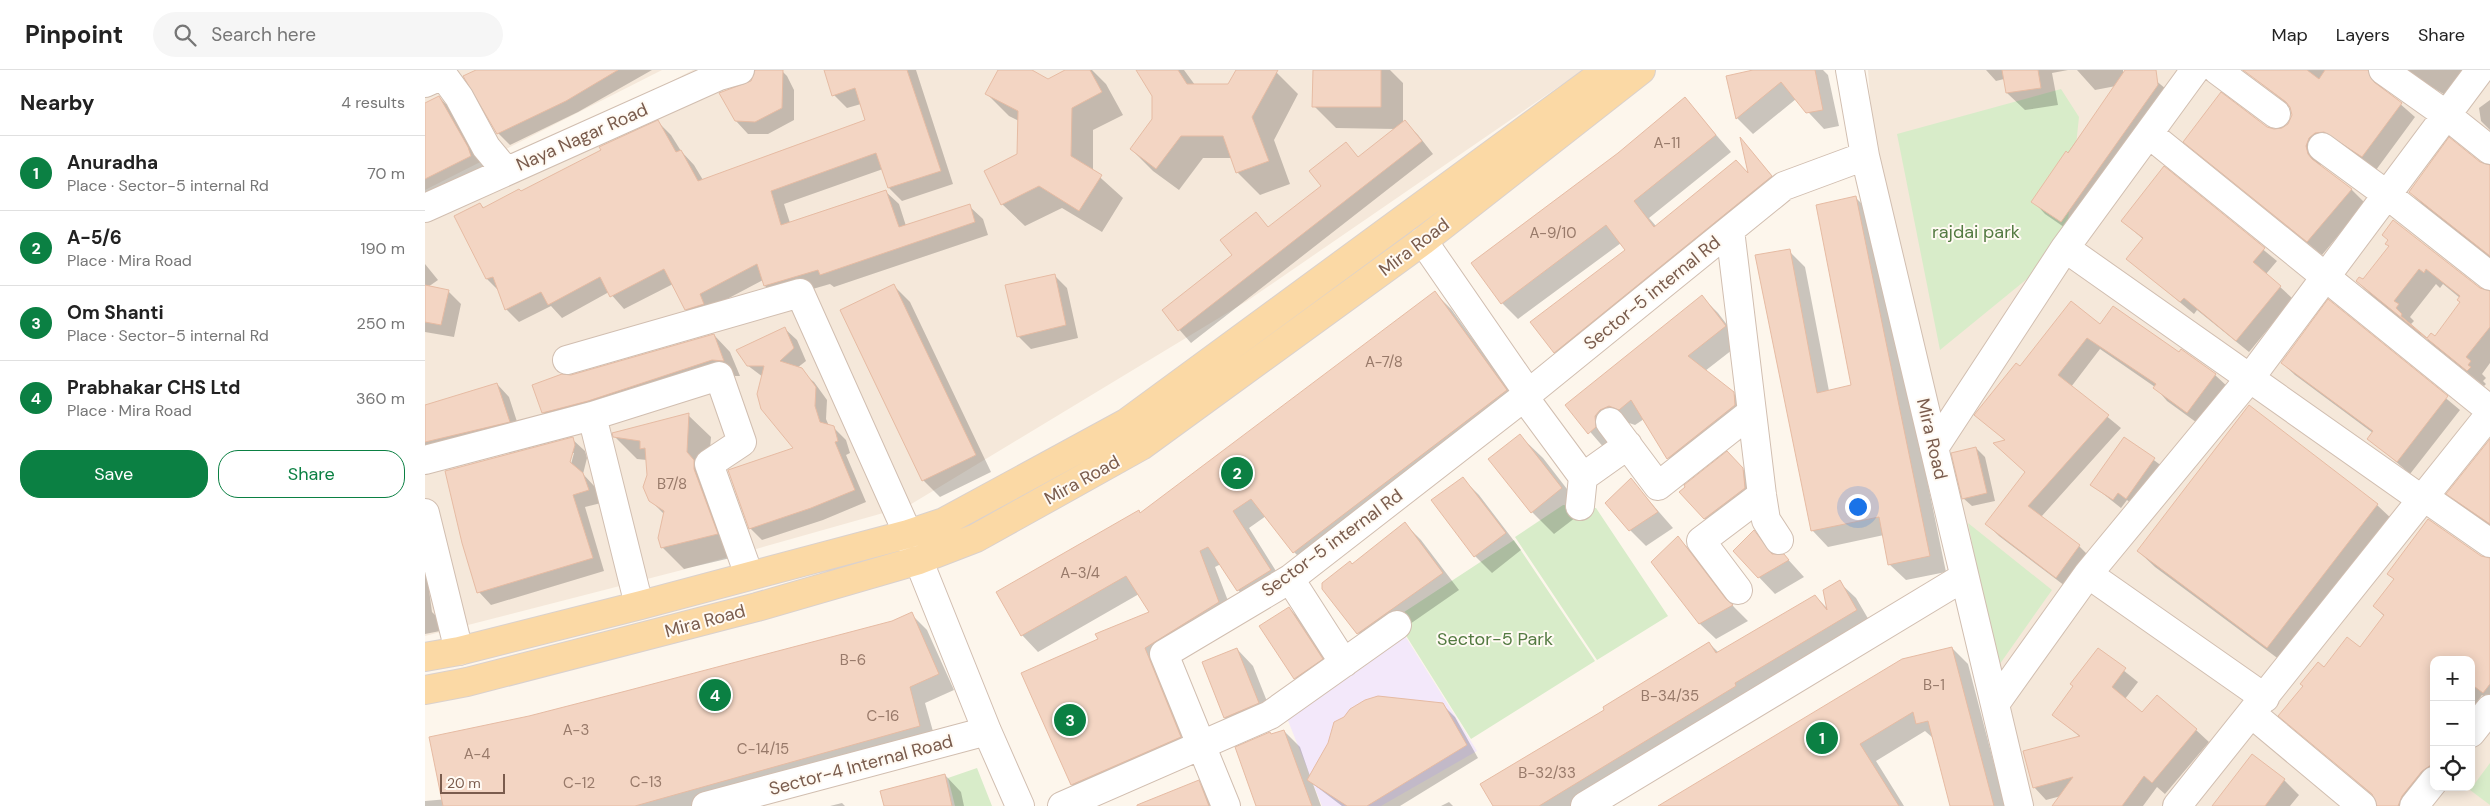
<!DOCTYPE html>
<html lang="en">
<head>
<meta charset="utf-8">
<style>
  :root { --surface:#fff; --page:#f6f6f6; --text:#222; --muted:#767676; --line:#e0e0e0; --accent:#0b8043 }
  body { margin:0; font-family:"DM Sans",sans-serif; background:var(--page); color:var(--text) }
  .controls { position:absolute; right:15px; bottom:15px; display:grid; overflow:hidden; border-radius:10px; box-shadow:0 2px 12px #0003 }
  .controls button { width:45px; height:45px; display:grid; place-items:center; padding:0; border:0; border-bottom:1px solid var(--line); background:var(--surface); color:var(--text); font:25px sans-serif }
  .scale { position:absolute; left:15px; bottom:12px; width:65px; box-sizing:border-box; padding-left:5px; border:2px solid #7a5c4d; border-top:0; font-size:14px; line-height:18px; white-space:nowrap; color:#7a5c4d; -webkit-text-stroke:4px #fffaf3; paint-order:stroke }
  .you { position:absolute; left:1432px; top:436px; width:18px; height:18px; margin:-12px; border:4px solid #fff; border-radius:50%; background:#1a73e8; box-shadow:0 0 0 8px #1a73e833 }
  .badge { display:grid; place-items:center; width:32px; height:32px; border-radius:50%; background:var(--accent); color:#fff; font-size:16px; font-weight:700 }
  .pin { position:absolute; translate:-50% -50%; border:2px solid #fff; box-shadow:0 1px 5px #0006 }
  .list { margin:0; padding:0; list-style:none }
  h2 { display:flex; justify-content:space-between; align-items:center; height:65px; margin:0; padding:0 20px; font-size:21px }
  h2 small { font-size:16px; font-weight:400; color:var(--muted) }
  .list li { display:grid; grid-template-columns:32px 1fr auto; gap:15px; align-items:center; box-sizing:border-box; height:75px; padding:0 20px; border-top:1px solid var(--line) }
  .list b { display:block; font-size:19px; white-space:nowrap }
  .list p { margin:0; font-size:16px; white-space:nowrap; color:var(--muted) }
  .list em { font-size:16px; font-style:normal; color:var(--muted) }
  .actions { display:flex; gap:10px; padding:15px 20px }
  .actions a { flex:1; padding:11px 0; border:1px solid var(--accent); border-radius:20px; text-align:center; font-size:18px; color:var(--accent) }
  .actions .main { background:var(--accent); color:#fff }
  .icon { flex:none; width:28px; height:28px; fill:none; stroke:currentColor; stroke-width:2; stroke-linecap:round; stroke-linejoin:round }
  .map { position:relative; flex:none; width:2065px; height:736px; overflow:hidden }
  header { display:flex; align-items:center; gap:30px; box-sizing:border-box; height:70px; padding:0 25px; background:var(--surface); border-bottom:1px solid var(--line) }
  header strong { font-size:24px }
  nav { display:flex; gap:28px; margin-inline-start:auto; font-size:18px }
  .search { width:350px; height:45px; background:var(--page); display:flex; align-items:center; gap:12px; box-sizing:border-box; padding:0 18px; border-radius:28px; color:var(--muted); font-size:19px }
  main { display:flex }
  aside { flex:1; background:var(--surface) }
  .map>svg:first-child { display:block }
  .residential { fill:#f5e8da; fill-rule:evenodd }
  .education { fill:#f3e8fa }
  .green { fill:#d8ecc9 }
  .shadow { fill:#0003; fill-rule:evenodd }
  .building { fill:#f3d5c3; stroke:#e6bba3; fill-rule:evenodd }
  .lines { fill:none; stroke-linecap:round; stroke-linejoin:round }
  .minor-casing { stroke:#d1beb0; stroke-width:30 }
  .major-casing { stroke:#dad1cd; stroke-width:30 }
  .minor { stroke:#fff; stroke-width:28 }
  .major { stroke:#fbd9a5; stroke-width:28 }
  .labels { text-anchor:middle; stroke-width:4; stroke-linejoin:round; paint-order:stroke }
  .number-label { font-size:15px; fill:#987a6a }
  .street-label { font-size:18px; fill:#7a5c4d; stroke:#fffaf3 }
  .park-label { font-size:18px; fill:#537a41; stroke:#fffaf3 }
</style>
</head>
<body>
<header>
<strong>Pinpoint</strong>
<div class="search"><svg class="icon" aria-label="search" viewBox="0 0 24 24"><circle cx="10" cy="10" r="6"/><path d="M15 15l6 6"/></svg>Search here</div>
<nav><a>Map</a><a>Layers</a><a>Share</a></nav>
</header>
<main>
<aside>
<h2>Nearby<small>4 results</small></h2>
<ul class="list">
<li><span class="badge">1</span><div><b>Anuradha</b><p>Place · Sector-5 internal Rd</p></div><em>70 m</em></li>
<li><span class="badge">2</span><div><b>A-5/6</b><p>Place · Mira Road</p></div><em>190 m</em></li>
<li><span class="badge">3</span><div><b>Om Shanti</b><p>Place · Sector-5 internal Rd</p></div><em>250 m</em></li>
<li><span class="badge">4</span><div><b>Prabhakar CHS Ltd</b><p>Place · Mira Road</p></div><em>360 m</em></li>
</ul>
<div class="actions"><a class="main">Save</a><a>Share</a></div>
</aside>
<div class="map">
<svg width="2065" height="736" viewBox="0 0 2065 736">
  <rect width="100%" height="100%" fill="#fdf6ec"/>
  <path class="residential" d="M0 0H237L0 120Z
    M268 0H1158L822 231 483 436 257 500 0 566V130L139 67Z
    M1443 0H2065V736H1602L1509 351 1447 54ZM2009 590H2046V717H2009Z"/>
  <path class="education" d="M977 561 1052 681 956 736H897L860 643Z"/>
  <path class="green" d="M1636 19 1654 47 1640 178 1515 280 1472 64Z
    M1138 435 1171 438 1243 546 1172 590 1090 467Z
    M1543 453 1627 520 1572 598Z
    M1089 470 1170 591 1046 669 970 548Z
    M2065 693V735L2045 720Z
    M552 698 567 736H530L523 708Z"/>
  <path class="shadow" d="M54 0H227L153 42 85 75 73 63Z
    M331 0H356L362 6 369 20V50L343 64H323L311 51Z
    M400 0H491L528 114 477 131 464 118 458 99 359 134 365 153 460 121 474 134 481 156 544 136 558 149 563 165 409 217 405 214 353 229 340 216 338 210 287 237 275 252 261 239 248 214 199 239 184 222 137 248 126 236 94 252 81 239 74 221 62 209 55 134 60 139 96 122 233 52 246 65 256 81 269 95 278 110 442 51 436 34 422 38 409 25Z
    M574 0H605L623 10 643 0H667L681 14 698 45 668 60V101L698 128 677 162 637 138 600 156 577 134 594 85V51L584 46 562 24Z
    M713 0H759L770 15H804L812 0H847L851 2 873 24 849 70 865 114 835 125 812 102 807 88H778L754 120 728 101 706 79 729 49V26Z
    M889 0H965L978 13V54L980 52 993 65 1008 84 766 273 738 241 809 185 831 144 844 158 898 116 921 74 934 88 971 59 911 58 889 36Z
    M1334 0H1398L1403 5 1414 56 1399 59 1371 29 1328 64 1312 48Z
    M1561 0H1643L1627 3 1633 35 1600 40 1582 23 1579 9 1571 11Z
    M1652 0H1698V5L1702 0H1718L1747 24 1649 164 1620 144 1608 131 1691 16 1670 20Z
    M1819 0H1965L1956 12 1957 18 1990 47 1951 100 1895 90 1896 97 1926 119 1940 133 1897 185 1774 85 1760 72 1841 58 1849 61 1857 60 1865 54 1868 46 1867 38Z
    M1978 0H2046L2022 26Z
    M14 27 36 50 65 100 0 142V34Z
    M1260 29 1306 82 1224 148 1231 156 1324 104 1317 71 1362 123 1146 298 1130 282 1201 180 1196 173 1093 249 1077 233 1194 84Z
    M2065 30V60L2056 51 2054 38Z
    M2055 93 2065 97V188L2001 138 1985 122Z
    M1739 98 1852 191 1841 204 1868 229 1824 282 1772 240 1769 244 1703 189 1718 169 1697 151Z
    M1431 128 1447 144 1521 502 1481 510 1464 494 1459 465 1403 477 1387 460 1364 181 1380 197 1404 321 1428 316Z
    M1961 173 2065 223V293L2057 304 2061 308 2058 311 2061 314 2059 316 1948 227 1932 211H1938L1965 177ZM2011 214 2015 218 2018 214 2035 228 2037 233 2010 268 2006 265 2002 270 1986 254 1989 251 1985 247Z
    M0 194 13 210 3 217 23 221 36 234 29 267 0 262Z
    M629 205 642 218 653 268 606 279 593 266Z
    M469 216 485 232 566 402 515 427 498 410Z
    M1010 223 1026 239 1097 337 885 498 869 482 841 446 824 458 861 517 829 537 813 520 796 494 790 497 810 549 736 595 771 683 663 731 647 714 674 570 726 543 714 524 613 582 597 565 716 444Z
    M1277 227 1293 243 1316 273 1280 301 1308 323 1325 340 1260 404 1243 388 1219 349 1210 355 1201 352 1187 374 1180 379 1142 335Z
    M1904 231 2035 340 1985 404 1944 368 1948 363 1870 305 1857 293Z
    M1675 256 1755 284 1790 305 1803 317 1775 355 1742 331 1730 317 1675 279 1646 317 1696 358 1616 447 1654 476 1667 489 1644 519 1574 466 1562 454 1601 402 1570 374 1581 371 1551 345 1595 298Z
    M359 258 372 270 381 291 372 298 389 312 402 330 401 349 404 356 408 357 421 370 425 383 421 385 441 432 398 450 337 470 325 458 371 378 338 307 322 295Z
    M289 265 305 282 315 306H304L135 359 119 342 146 306Z
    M72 314 84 327 96 364 0 388V337Z
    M1824 337 1952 435 1969 451 1859 593 1730 497 1713 481Z
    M263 345 286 367 283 405 314 486 259 499 237 477 240 445 225 430 222 390 212 389 189 366Z
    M1095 366 1118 388 1159 441 1129 464 1107 442Z
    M1700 368 1738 397 1710 436 1702 430 1696 438 1667 415Z
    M147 369 160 381 162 388 158 404 170 417 176 433 160 437 179 501 66 535 54 522ZM146 383H149L145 398H142Z
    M2065 371V457L2038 438 2023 424Z
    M1551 378 1560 387 1570 431 1547 436 1538 428Z
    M1302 383 1334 416 1296 465 1280 449 1262 418Z
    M1038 409 1054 425 1096 480 1067 503 1050 486 1008 431Z
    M1206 410 1248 458 1221 476 1205 460Z
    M980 454 996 470 1034 520 949 579 933 563 898 519Z
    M1329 462 1350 485H1359L1379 507 1350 524 1309 481Z
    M1253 468 1269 484 1309 537 1323 551 1291 569 1274 553Z
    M2056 487 2065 490V631L2057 625 2046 640V590H2009V717L1995 736H1953V730L1855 646 1900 599 1935 579 1960 547 1949 536 1970 510 1964 504Z
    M0 490 7 542 11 546 15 561 0 564Z
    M1414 512 1431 528 1448 557 1156 736H1069L1181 640 1284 573 1294 583 1390 526 1403 539Z
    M864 538 880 554 913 605 886 624 870 608Z
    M486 544 502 560 529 620 500 633 511 672 277 736H47L104 647 468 552Z
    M1527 578 1543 594 1580 736H1527L1509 669 1500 661 1451 691 1479 736H1237Z
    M812 579 828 596 849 649 816 664 800 648Z
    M1673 580 1713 612 1700 629 1718 643 1771 660 1784 672 1740 724 1732 717 1718 736H1629L1636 726 1621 730 1609 717 1655 667 1629 645Z
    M1017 634 1030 647 1053 688 975 736H917L888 714 896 736H833L847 665 859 661 875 677 885 706 920 648Z
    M1827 686 1859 710 1874 725 1865 736H1789Z
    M520 705 536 722 539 736H460Z
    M773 712 790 728 793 736H719Z
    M23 729 30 736H0V731Z
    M1024 732 1028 736H1016Z
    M417 733 420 736H405Z"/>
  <path class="building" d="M51 0H193L141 31 72 64 38 6Z
    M330 0H358L357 38 330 52 310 51 294 23 326 11Z
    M399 0H482L516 101 463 118 451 83 346 121 356 155 461 120 474 157 545 134 550 152 395 205 393 200 339 216 332 194 275 224 279 234 260 240 239 199 185 227 175 207 123 235 116 222 80 240 68 207 61 209 29 146 55 133 58 138 94 119 96 121 176 80 174 77 233 50 251 82 256 80 273 111 440 50 430 18 407 26Z
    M573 0H607L623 9 640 0H665L677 22 647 38 646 86 677 105 654 141 614 116 576 135 559 101 592 84 593 41 560 24Z
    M711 0H753L762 14H803L811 0H853L827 47 844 91 811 103 798 66H756L731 99 705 79 727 49V26Z
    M888 0H956V37H887Z
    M1328 0H1390L1398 40 1381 43 1356 12 1311 49 1301 6Z
    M1577 0H1613L1616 18 1581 23Z
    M1700 0H1731L1733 15 1636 152 1606 132 1641 81 1643 83Z
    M1818 0H1882L1894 9 1900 0H1943L1949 12 1977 33 1937 87 1899 62 1890 63 1884 68 1881 76 1883 84 1887 89 1927 119 1882 172 1758 72 1796 22 1842 57 1849 59 1857 58 1863 54 1867 45 1865 37 1861 32Z
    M14 26 43 77 46 86 0 109V33Z
    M1260 27 1291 65 1209 131 1229 157 1311 90 1323 103 1315 67 1347 106 1129 283 1105 252 1200 180 1181 155 1076 234 1046 193 1193 83Z
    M980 50 997 71 753 261 737 240 807 185 795 170 831 142 843 157 896 116 884 101 921 72 933 87Z
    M2024 67 2055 92 2065 95V186L1984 122Z
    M1739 96 1840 178 1828 192 1856 216 1811 271 1759 228 1755 232 1701 189 1718 168 1696 151Z
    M1431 126 1505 486 1463 495 1454 447 1386 461 1330 185 1365 179 1392 323 1426 315 1391 135Z
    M1968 150 2055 218 2065 221V257L2041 287 2046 291 2043 295 2046 297 2042 301 1931 211 1934 207 1938 209 1964 176 1960 174 1963 170 1957 165ZM1994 199 1999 203 2001 199 2035 226 2032 230 2035 232 2010 266 2006 263 2002 268 1976 246 1977 244 1971 238 1974 234 1969 231Z
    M630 204 641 255 592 267 580 215Z
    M469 214 551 385 497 411 415 240Z
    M0 215 24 220 16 255 0 252Z
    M1010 221 1082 320 868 483 826 429 808 441 846 500 812 521 783 477 775 481 794 532 720 578 756 667 646 715 596 603 673 569 670 564 724 542 701 506 596 566 571 522 714 440 715 443Z
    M1277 225 1301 256 1263 286 1309 322 1310 335 1242 389 1206 330 1194 340 1184 336 1175 340 1170 346 1171 357 1163 364 1140 335Z
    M1903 229 2023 326 1972 392 1942 369 1948 361 1856 293Z
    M1646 231 1675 254 1688 236 1754 282 1756 279 1791 304 1762 343 1728 318 1731 314 1662 268 1633 305 1684 345 1603 436 1655 475 1631 508 1560 454 1600 402 1568 373 1580 370 1549 345 1591 293 1595 296Z
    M360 257 369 278 355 291 377 298 391 317 390 336 395 352 409 356 413 371 410 372 430 420 386 438 324 459 303 400 368 378 336 339 332 324 339 296H322L311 280Z
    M289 264 299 291 287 290 163 331 117 343 107 315 137 304 146 305Z
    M72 313 85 352 0 372V335Z
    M1824 335 1953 434 1842 578 1712 481Z
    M264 343 262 382 269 390V399L293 464 236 478 233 468 239 441 224 431 218 417 222 405 220 378 215 379V371L188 367 187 363Z
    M1095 364 1137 418 1106 443 1063 389Z
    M148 367 150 375 145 392 158 403 164 420 148 425 168 488 52 523 37 473 20 401Z
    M1699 367 1730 388 1701 429 1693 423 1688 430 1665 415Z
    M2065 369V454L2021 424Z
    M1551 377 1562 423 1537 429 1526 383Z
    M1302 381 1318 398 1320 418 1279 449 1254 422 1260 417 1259 415Z
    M1038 407 1081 463 1049 487 1006 430Z
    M1206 408 1233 442 1204 461 1180 433Z
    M2003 449 2056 486 2065 488V614L2058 623 2046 614V590H2009V693L1997 701 1977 726 1973 736H1952L1947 724 1853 646 1878 616 1875 614 1893 592 1899 597 1922 567 1935 577 1959 545 1948 536 1969 509 1962 504Z
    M980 452 1018 503 932 564 897 519V513L925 491 927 494Z
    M1329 460 1347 484H1359L1364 490 1333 508 1308 481Z
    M1253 466 1301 529 1308 535 1274 554 1226 492Z
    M1415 510 1432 540 1310 613 1311 616 1114 736H1068L1055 714 1179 640 1178 637 1284 572 1291 583 1390 525 1402 540 1398 520Z
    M864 537 898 589 869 609 834 556Z
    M487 542 514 604 485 617 495 656 210 736H18L4 667 104 646 201 621 467 551Z
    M1527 577 1569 736H1525L1503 651 1491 654 1488 642 1435 674 1474 736H1233L1477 589Z
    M812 578 834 633 799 648 777 592Z
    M1673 578 1701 598 1687 617 1717 642 1732 625 1772 659 1727 713 1719 706 1697 736H1627L1648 707 1608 718 1598 681 1655 666 1627 645 1648 616 1645 614Z
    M953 626 1018 633 1042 675 942 736H922L882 710 903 673 909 652 919 647 925 639 940 630Z
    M859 660 887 736H831L810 677 845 662 846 664Z
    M1827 684 1860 709 1840 736H1787Z
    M520 704 527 736H459L455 721Z
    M774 710 784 736H712V735Z"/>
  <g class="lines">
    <g class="minor-casing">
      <path id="minor" d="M1425 0 1440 86 1594 736
        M1770 0 1640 178 1996 429
        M1792 0 1851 44
        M1958 0 2020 44 2065 80
        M0 13 18 5 34 27 61 77 81 101
        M1724 64 2065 340
        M1897 77 1961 124 2065 206
        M0 138 294 6 315 0
        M1305 160 1337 425 1341 450 1354 470
        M998 171 1103 323
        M142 290 375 223 483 464 562 661 595 736
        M1099 327 1158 407 1155 436
        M167 346 214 535
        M1185 352 1233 416 1327 342
        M1509 378 1640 178
        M0 390 167 346 294 306 317 372 284 394 324 505
        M1158 407 1203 375
        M1999 427 2065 473
        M0 443 34 581
        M1663 504 1825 308 2055 0
        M865 509 919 593
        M1313 520 1276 471 1337 425
        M1570 634 1663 504 1840 628
        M1827 644 1937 736
        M2046 663 2065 639
        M281 736 562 661
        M637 736 845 645 972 555
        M801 736 739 584 865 509 1099 327 1359 116 1440 86
        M1160 736 1539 507
        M1752 736 2065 344
        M1989 736 2009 711"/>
    </g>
    <g class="major-casing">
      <path id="major" d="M0 587 34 581 216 535 483 464 519 452 701 353 1182 0
        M0 620 42 612 332 537 494 490 551 468 716 376 998 171 1216 0"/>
    </g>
    <use href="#minor" class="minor"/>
    <use href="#major" class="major"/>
  </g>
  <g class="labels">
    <g class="number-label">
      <text x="1242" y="78">A-11</text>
      <text x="1128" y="168">A-9/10</text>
      <text x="959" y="297">A-7/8</text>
      <text x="247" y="419">B7/8</text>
      <text x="655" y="508">A-3/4</text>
      <text x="428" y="595">B-6</text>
      <text x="1509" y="620">B-1</text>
      <text x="1245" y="631">B-34/35</text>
      <text x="458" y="651">C-16</text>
      <text x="151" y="665">A-3</text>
      <text x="338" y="684">C-14/15</text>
      <text x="52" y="689">A-4</text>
      <text x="1122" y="708">B-32/33</text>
      <text x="221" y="717">C-13</text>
      <text x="154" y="718">C-12</text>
    </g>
    <g class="street-label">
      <text transform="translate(157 67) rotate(-24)" y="6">Naya Nagar Road</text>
      <text transform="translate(989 177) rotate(-37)" y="6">Mira Road</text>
      <text transform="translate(1227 223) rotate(-39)" y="6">Sector-5 internal Rd</text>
      <text transform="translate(1507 369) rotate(77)" y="6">Mira Road</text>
      <text transform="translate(657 410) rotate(-29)" y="6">Mira Road</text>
      <text transform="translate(907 473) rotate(-36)" y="6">Sector-5 internal Rd</text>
      <text transform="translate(280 551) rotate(-15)" y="6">Mira Road</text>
      <text transform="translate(436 695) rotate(-15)" y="6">Sector-4 Internal Road</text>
    </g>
    <g class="park-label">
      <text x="1551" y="168">rajdai park</text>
      <text x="1070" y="575">Sector-5 Park</text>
    </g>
  </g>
</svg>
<div class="controls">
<button>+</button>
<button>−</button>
<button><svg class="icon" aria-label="locate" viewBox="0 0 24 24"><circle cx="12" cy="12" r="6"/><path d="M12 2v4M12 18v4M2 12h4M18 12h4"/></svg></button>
</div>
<div class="scale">20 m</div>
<div class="you"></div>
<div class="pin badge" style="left:1397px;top:668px">1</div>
<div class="pin badge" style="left:812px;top:403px">2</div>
<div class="pin badge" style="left:645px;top:650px">3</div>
<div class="pin badge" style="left:290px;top:625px">4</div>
</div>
</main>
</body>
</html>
